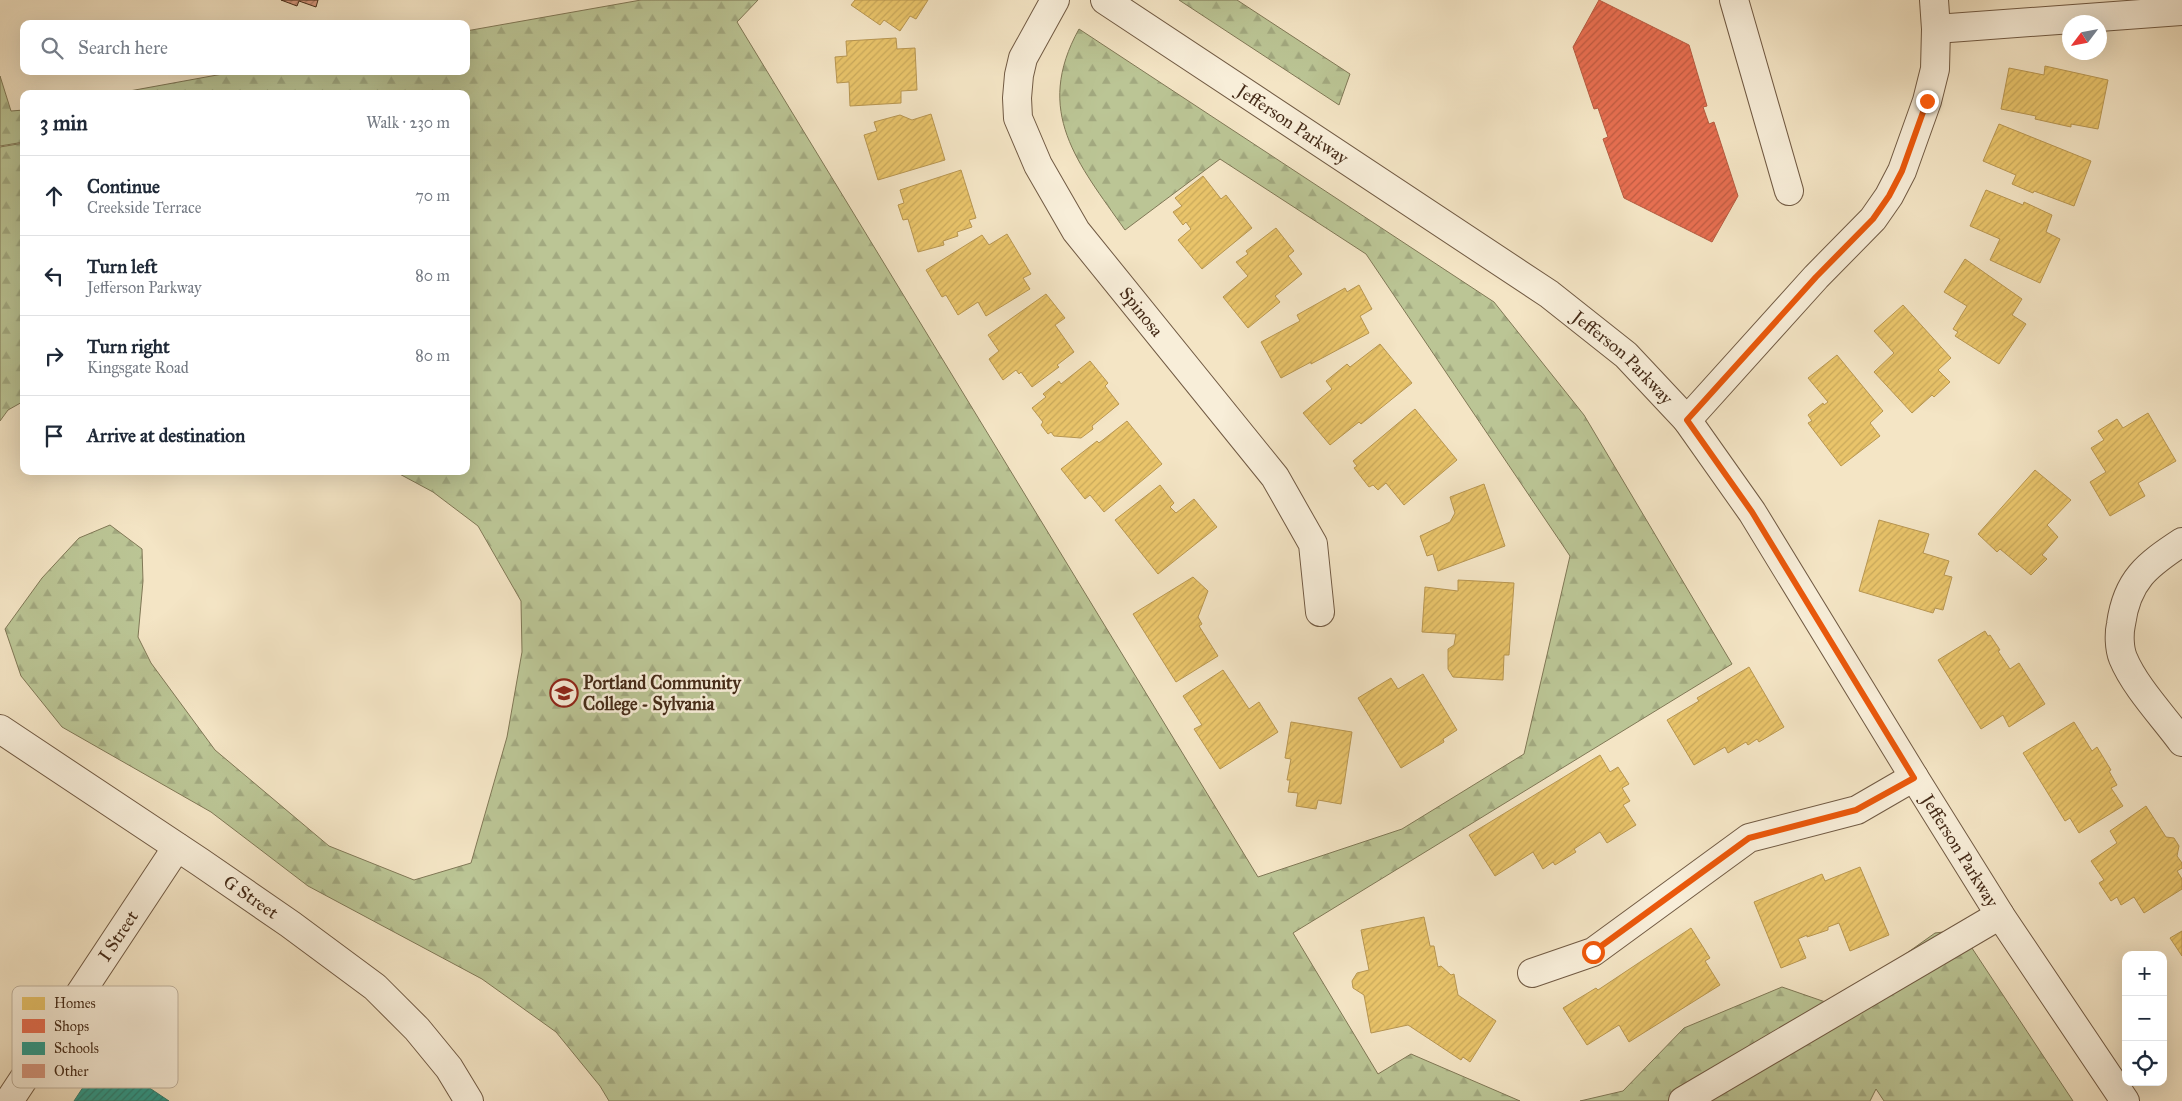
<!DOCTYPE html>
<html lang="en">
<head>
<meta charset="utf-8">
<style>
  :root { --surface:#fff; --page:#f2f2f3; --text:#1f2937; --muted:#747a83; --line:#e0e1e3 }
  body { margin:0; font-family:"IM FELL Great Primer",serif; background:var(--page); color:var(--text) }
  .controls { position:absolute; right:15px; bottom:15px; display:grid; overflow:hidden; border-radius:10px; box-shadow:0 5px 20px #0002 }
  .controls button { width:45px; height:45px; display:grid; place-items:center; padding:0; border:0; border-bottom:1px solid var(--line); background:var(--surface); color:var(--text); font:25px sans-serif }
  .compass { position:absolute; left:2062px; top:15px; width:45px; height:45px; border-radius:50%; background:var(--surface); box-shadow:0 5px 20px #0002; rotate:238deg }
  .stop { position:absolute; width:15px; height:15px; margin:-11px; border:4px solid #ea580c; border-radius:50%; background:#fff }
  .stop.end { background:#ea580c; border-color:#fff; box-shadow:0 1px 5px #0008 }
  .list { margin:0; padding:0; list-style:none }
  h2 { display:flex; justify-content:space-between; align-items:center; height:65px; margin:0; padding:0 20px; font-size:21px }
  h2 small { font-size:16px; font-weight:400; color:var(--muted) }
  .list li { display:grid; grid-template-columns:32px 1fr auto; gap:15px; align-items:center; box-sizing:border-box; height:80px; padding:0 20px; border-top:1px solid var(--line) }
  .list b { display:block; font-size:19px; white-space:nowrap }
  .list p { margin:0; font-size:16px; white-space:nowrap; color:var(--muted) }
  .list em { font-size:16px; font-style:normal; color:var(--muted) }
  .icon { flex:none; width:28px; height:28px; fill:none; stroke:currentColor; stroke-width:2; stroke-linecap:round; stroke-linejoin:round }
  .map { position:relative; flex:none; width:2182px; height:1101px; overflow:hidden }
  .search { position:absolute; background:var(--surface); box-shadow:0 5px 20px #0002; left:20px; top:20px; width:450px; height:55px; display:flex; align-items:center; gap:12px; box-sizing:border-box; padding:0 18px; border-radius:10px; color:var(--muted); font-size:19px }
  .panel { position:absolute; background:var(--surface); box-shadow:0 5px 20px #0002; left:20px; top:90px; width:450px; height:385px; border-radius:10px }
  .map>svg:first-child { display:block }
  .forest { fill:url(#forest-firs); stroke:#807856 }
  .homes { fill:url(#homes-hatch); stroke:#b89651 }
  .shops { fill:url(#shops-hatch); stroke:#b65b40 }
  .schools { fill:url(#schools-hatch); stroke:#327b6b }
  .building { fill:url(#building-hatch); stroke:#452b18 }
  .lines { fill:none; stroke-linecap:round; stroke-linejoin:round }
  .minor-casing { stroke:#715a43; stroke-width:30 }
  .minor { stroke:#f8eed9; stroke-width:28 }
  .route { stroke:#ea580c; stroke-width:6 }
  .labels { text-anchor:middle; stroke-width:5; stroke-linejoin:round; paint-order:stroke }
  .street-label { font-size:18px; fill:#452b18; stroke:#f8eed9 }
  .poi-label { font-size:18px; font-weight:bold; fill:#452b18; stroke:#f8eed9; text-anchor:start }
  .key { fill:#f8eed9; stroke:#c2b49f; stroke-width:1 }
  .key-label { font-size:14px; fill:#452b18 }
</style>
</head>
<body>
<div class="map">
<svg width="2182" height="1101" viewBox="0 0 2182 1101">
  <defs>
    <pattern id="forest-firs" width="22" height="20" patternUnits="userSpaceOnUse" patternTransform="scale(1.25)"><rect width="22" height="20" fill="#bbc595"/><path d="M5 1l3.5 6h-7zM16 11l3.5 6h-7z" fill="#a2a980"/></pattern>
    <pattern id="homes-hatch" width="6" height="6" patternUnits="userSpaceOnUse" patternTransform="scale(1.25)"><rect width="6" height="6" fill="#e9c46a"/><path d="M-1 1l2-2M0 6l6-6M5 7l2-2" fill="none" stroke="#c9a95b"/></pattern>
    <pattern id="shops-hatch" width="6" height="6" patternUnits="userSpaceOnUse" patternTransform="scale(1.25)"><rect width="6" height="6" fill="#e76f51"/><path d="M-1 1l2-2M0 6l6-6M5 7l2-2" fill="none" stroke="#bd5b42"/></pattern>
    <pattern id="schools-hatch" width="6" height="6" patternUnits="userSpaceOnUse" patternTransform="scale(1.25)"><rect width="6" height="6" fill="#2a9d8f"/><path d="M-1 1l2-2M0 6l6-6M5 7l2-2" fill="none" stroke="#268074"/></pattern>
    <pattern id="building-hatch" width="6" height="6" patternUnits="userSpaceOnUse" patternTransform="scale(1.25)"><rect width="6" height="6" fill="#d89980"/><path d="M-1 1l2-2M0 6l6-6M5 7l2-2" fill="none" stroke="#b17d68"/></pattern>
  </defs>
  <rect width="100%" height="100%" fill="#f4e5c5"/>
  <filter id="stains"><feTurbulence type="fractalNoise" baseFrequency=".004" numOctaves="4"/><feColorMatrix values="0 0 0 0 .2 0 0 0 0 .09 0 0 0 0 .02 0 0 0 .5 -.17"/></filter>
  <radialGradient id="worn" r=".72"><stop offset=".6" stop-color="#630" stop-opacity="0"/><stop offset="1" stop-color="#630" stop-opacity=".3"/></radialGradient>
  <path class="forest" d="M641 0H758L737 22 1258 877 1402 829 1524 754 1570 556 1366 254 1220 159 1125 230C1078 163 1033 112 1079 29L1494 302 1584 415 1732 664 1293 933 1378 1074 1411 1054 1520 1101H609L600 1086 556 1032 482 979 308 886 211 812 62 727 21 676 5 629 42 578 79 538 110 525 142 549 143 581 138 637 151 663 215 750 329 846 414 880 471 863 507 737 522 652 521 601 478 526 433 492 394 471H466V94H113L239 71H466V31Z
    M1179 0H1237L1350 74 1339 105Z
    M0 76 11 111 24 110V142L0 146Z
    M24 143V401L8 410 0 421V147Z
    M1960 930 2073 1101H1884L1876 1089 1870 1101H1580L1623 1091 1684 1028 1782 987 1834 1005 1935 933Z"/>
  <path class="homes" d="M855 0H928L916 19 910 16 900 31 884 20 880 25 851 5Z
    M896 38 897 49 915 48 917 90 901 91V103L850 106 849 82 837 83 835 57 847 56 846 41Z
    M2045 66 2108 80 2098 129 2071 124V127L2035 119 2036 116 2001 109 2009 68 2044 75Z
    M931 114 945 160 878 180 864 135 877 131 874 122 900 115 912 120Z
    M1999 124 2091 161 2074 206 2034 191 2033 193 2012 184 2016 175 1983 161Z
    M961 170 976 218 969 220 972 227 957 232 958 236 943 241 944 245 918 252 908 219 903 220 898 205 904 203 900 190Z
    M1203 176 1221 199 1226 195 1252 228 1202 269 1178 240 1191 229 1186 222 1183 225 1173 212 1182 206 1175 198Z
    M1986 190 2023 205 2024 202 2052 215 2046 232 2060 239 2040 283 1990 260 2000 239 1970 226Z
    M1276 228 1294 251 1288 256 1302 274 1275 296 1280 302 1248 328 1223 297 1248 276 1236 262 1248 254 1246 251Z
    M1007 234 1031 274 1023 278 1030 289 986 316 978 302 958 315 946 295 942 297 926 270 982 235 989 245Z
    M1965 259 2022 299 2012 315 2026 324 1999 364 1955 336 1958 332 1953 329 1967 306 1944 292Z
    M1359 285 1372 309 1360 316 1369 333 1311 364V362L1281 378 1261 342 1300 321 1297 315 1345 288 1347 292Z
    M1046 294 1065 318 1055 325 1074 352 1057 365 1059 367 1032 387 1021 372 1019 374 1016 370 1003 380 989 359 999 351 988 335Z
    M1903 305 1951 358 1938 370 1950 382 1934 397 1932 395 1912 413 1874 372 1894 353 1874 331Z
    M1380 344 1412 383 1361 424 1359 422 1330 445 1303 413 1332 389 1326 381 1347 364 1350 367Z
    M1837 355 1883 411 1870 423 1880 436 1841 466 1808 423 1812 421 1808 415 1823 403 1824 405 1828 402 1808 378Z
    M1090 361 1108 383 1105 386 1119 404 1092 426 1093 429 1081 438 1054 436 1051 432 1048 434 1041 425 1043 422 1032 408 1046 397 1043 394 1059 381 1061 384Z
    M1415 409 1457 460 1404 505 1386 483 1378 490 1373 485 1369 487 1354 468 1357 466 1353 461Z
    M2148 413 2176 461 2138 483 2145 496 2110 516 2090 482 2106 472 2091 448 2104 440 2098 431 2117 419 2123 428Z
    M1127 421 1162 464 1104 512 1090 495 1085 499 1061 469 1097 441 1099 443Z
    M2035 470 2071 500 2047 525 2058 537 2042 555 2047 559 2031 575 2000 549 1997 552 1978 534Z
    M1484 484 1505 546 1438 571 1433 554 1427 556 1420 536 1450 522 1455 513 1450 497Z
    M1160 485 1174 503 1170 507 1176 513 1194 499 1217 527 1158 574 1115 520Z
    M1879 520 1929 534 1923 553 1949 561 1944 575 1952 577 1943 610 1935 608 1933 613 1859 591Z
    M1193 577 1208 591 1198 617 1202 624 1199 626 1218 656 1176 682 1133 614Z
    M1458 580 1514 583 1509 655H1504L1503 680 1453 677 1448 669V649L1454 645 1456 634 1422 632 1425 587 1458 591Z
    M1985 631 1988 636 1990 635 2000 650 1998 651 2010 669 2019 663 2045 704 2009 727 2003 715 1981 729 1938 660Z
    M1749 667 1784 727 1759 742 1757 739 1748 745 1746 742 1728 753 1725 747 1694 765 1667 720 1699 701 1697 698Z
    M1223 670 1249 709 1259 702 1278 732 1220 769 1194 729 1202 725 1183 696Z
    M1423 674 1457 730 1443 739 1444 742 1401 768 1358 698 1391 678 1398 689Z
    M1291 722 1352 732 1341 804 1318 800 1316 809 1296 806 1298 793 1288 792 1290 780H1287L1291 759 1285 758Z
    M2074 722 2092 751 2097 747 2111 770 2109 771 2117 785 2111 788 2123 806 2079 833 2070 818 2065 821 2023 753Z
    M1600 755 1610 772 1618 767 1629 784 1622 788 1630 801 1623 805 1636 825 1607 843 1600 832 1574 849 1576 852 1555 865 1553 862 1543 869 1533 852 1495 876 1469 835Z
    M2146 806 2166 837 2174 838 2179 846 2177 856 2182 863V868L2177 871 2182 879V889L2144 913 2134 897 2121 905 2117 897 2111 901 2099 883 2104 880 2091 861 2117 843 2110 831Z
    M1860 867 1889 935 1850 951 1839 923 1828 927V930L1807 937V935L1798 939 1806 958 1781 968 1754 902 1822 874 1825 881Z
    M1424 917 1430 946H1434L1438 967 1441 966 1451 975 1454 974 1458 995 1496 1021 1470 1062 1463 1057 1461 1060 1408 1025 1371 1033 1364 995 1353 988 1352 981 1357 973 1369 970 1361 930Z
    M1691 928 1710 958 1705 961 1720 985 1629 1042 1619 1025 1587 1045 1563 1008 1596 988 1598 990Z
    M2182 931V956L2170 938Z"/>
  <path class="shops" d="M1599 0 1689 45 1707 106 1703 107 1709 124 1714 122 1738 196 1712 242 1624 198 1603 139 1608 137 1598 108 1594 109 1573 47Z"/>
  <path class="schools" d="M103 1057 169 1101H74Z"/>
  <path class="building" d="M281 0H318L316 7 299 1 297 6Z"/>
  <g class="lines">
    <g class="minor-casing">
      <g id="minor">
        <path id="s1" d="M1055 0 1023 58 1019 75 1017 98 1018 118 1038 165 1076 231 1275 477 1313 544 1320 612"/>
        <path id="s2" d="M1105 0 1549 294 1626 355 1687 420 1752 512 1914 777 2000 915 2125 1101"/>
        <path d="M1734 0 1789 191"/>
        <path d="M1936 29 2182 11"/>
        <path d="M1687 420 1816 277 1873 219 1889 196 1902 171 1927 101 1935 69 1936 29 1934 0"/>
        <path d="M2182 542C2147 565 2127 580 2121 624 2119 633 2119 648 2123 658 2135 687 2163 716 2182 742"/>
        <path id="s3" d="M0 729 200 862 290 924 375 987 417 1029 449 1068 469 1101"/>
        <path d="M1532 973 1593 952 1749 838 1857 810 1914 777"/>
        <path id="s4" d="M9 1101 177 847"/>
        <path d="M1683 1101 2000 915"/>
      </g>
    </g>
    <use href="#minor" class="minor"/>
  </g>
  <g class="lines">
    <path class="route" d="M1593 952 1749 838 1856 810 1914 778 1752 512 1687 420 1816 277 1873 219 1889 196 1902 171 1927 101"/>
  </g>
  <defs>
    <g id="university-ring" transform="scale(1.4375)"><circle r="9.5" fill="#f8eed9" stroke="#8f2418" stroke-width="1.5"/><path d="M0-5L7-2L0 1L-7-2ZM-4 1L0 2.5L4 1V4Q0 6-4 4Z" fill="#8f2418"/></g>
  </defs>
  <g fill-rule="evenodd">
    <use href="#university-ring" x="564" y="693"/>
  </g>
  <g class="labels">
    <g class="street-label">
      <text dy="6" stroke="none"><textPath href="#s2" startOffset="225">Jefferson Parkway</textPath></text>
      <text dy="6" stroke="none"><textPath href="#s1" startOffset="358">Spinosa</textPath></text>
      <text dy="6" stroke="none"><textPath href="#s2" startOffset="630">Jefferson Parkway</textPath></text>
      <text dy="6" stroke="none"><textPath href="#s2" startOffset="1230">Jefferson Parkway</textPath></text>
      <text dy="6" stroke="none"><textPath href="#s3" startOffset="302">G Street</textPath></text>
      <text dy="6" stroke="none"><textPath href="#s4" startOffset="198">I Street</textPath></text>
    </g>
    <g class="poi-label">
      <text x="583" y="689">Portland Community<tspan x="583" dy="21">College - Sylvania</tspan></text>
    </g>
  </g>
  <rect x="12" y="986" width="166" height="102" rx="8" class="key"/>
  <rect x="22" y="997" width="23" height="13" fill="#e9c46a"/>
  <rect x="22" y="1019" width="23" height="14" fill="#e76f51"/>
  <rect x="22" y="1042" width="23" height="13" fill="#2a9d8f"/>
  <rect x="22" y="1064" width="23" height="14" fill="#d89980"/>
  <g class="key-label">
    <text x="54" y="1008">Homes</text>
    <text x="54" y="1031">Shops</text>
    <text x="54" y="1053">Schools</text>
    <text x="54" y="1076">Other</text>
  </g>
  <rect width="100%" height="100%" filter="url(#stains)"/>
  <rect width="100%" height="100%" fill="url(#worn)"/>
</svg>
<div class="controls">
<button>+</button>
<button>−</button>
<button><svg class="icon" aria-label="locate" viewBox="0 0 24 24"><circle cx="12" cy="12" r="6"/><path d="M12 2v4M12 18v4M2 12h4M18 12h4"/></svg></button>
</div>
<svg class="compass" viewBox="-18 -18 36 36"><path d="M0-13l5 13h-10z" fill="#e53935"/><path d="M0 13l5-13h-10z" fill="#747a83"/></svg>
<div class="stop" style="left:1593px;top:952px"></div>
<div class="stop end" style="left:1927px;top:101px"></div>
<div class="search"><svg class="icon" aria-label="search" viewBox="0 0 24 24"><circle cx="10" cy="10" r="6"/><path d="M15 15l6 6"/></svg>Search here</div>
<section class="panel">
<h2>3 min<small>Walk · 230 m</small></h2>
<ul class="list">
<li><svg class="icon" aria-label="ahead" viewBox="0 0 24 24"><path d="M12 20V5M6 11l6-6 6 6"/></svg><div><b>Continue</b><p>Creekside Terrace</p></div><em>70 m</em></li>
<li><svg class="icon" aria-label="left" viewBox="0 0 24 24"><path d="M17 20v-9H6M10 6l-5 5 5 5"/></svg><div><b>Turn left</b><p>Jefferson Parkway</p></div><em>80 m</em></li>
<li><svg class="icon" aria-label="right" viewBox="0 0 24 24"><path d="M7 20v-9h11M14 6l5 5-5 5"/></svg><div><b>Turn right</b><p>Kingsgate Road</p></div><em>80 m</em></li>
<li><svg class="icon" aria-label="arrive" viewBox="0 0 24 24"><path d="M6 21V4h12l-3 4 3 4H6"/></svg><div><b>Arrive at destination</b></div></li>
</ul>
</section>
</div>
</body>
</html>
